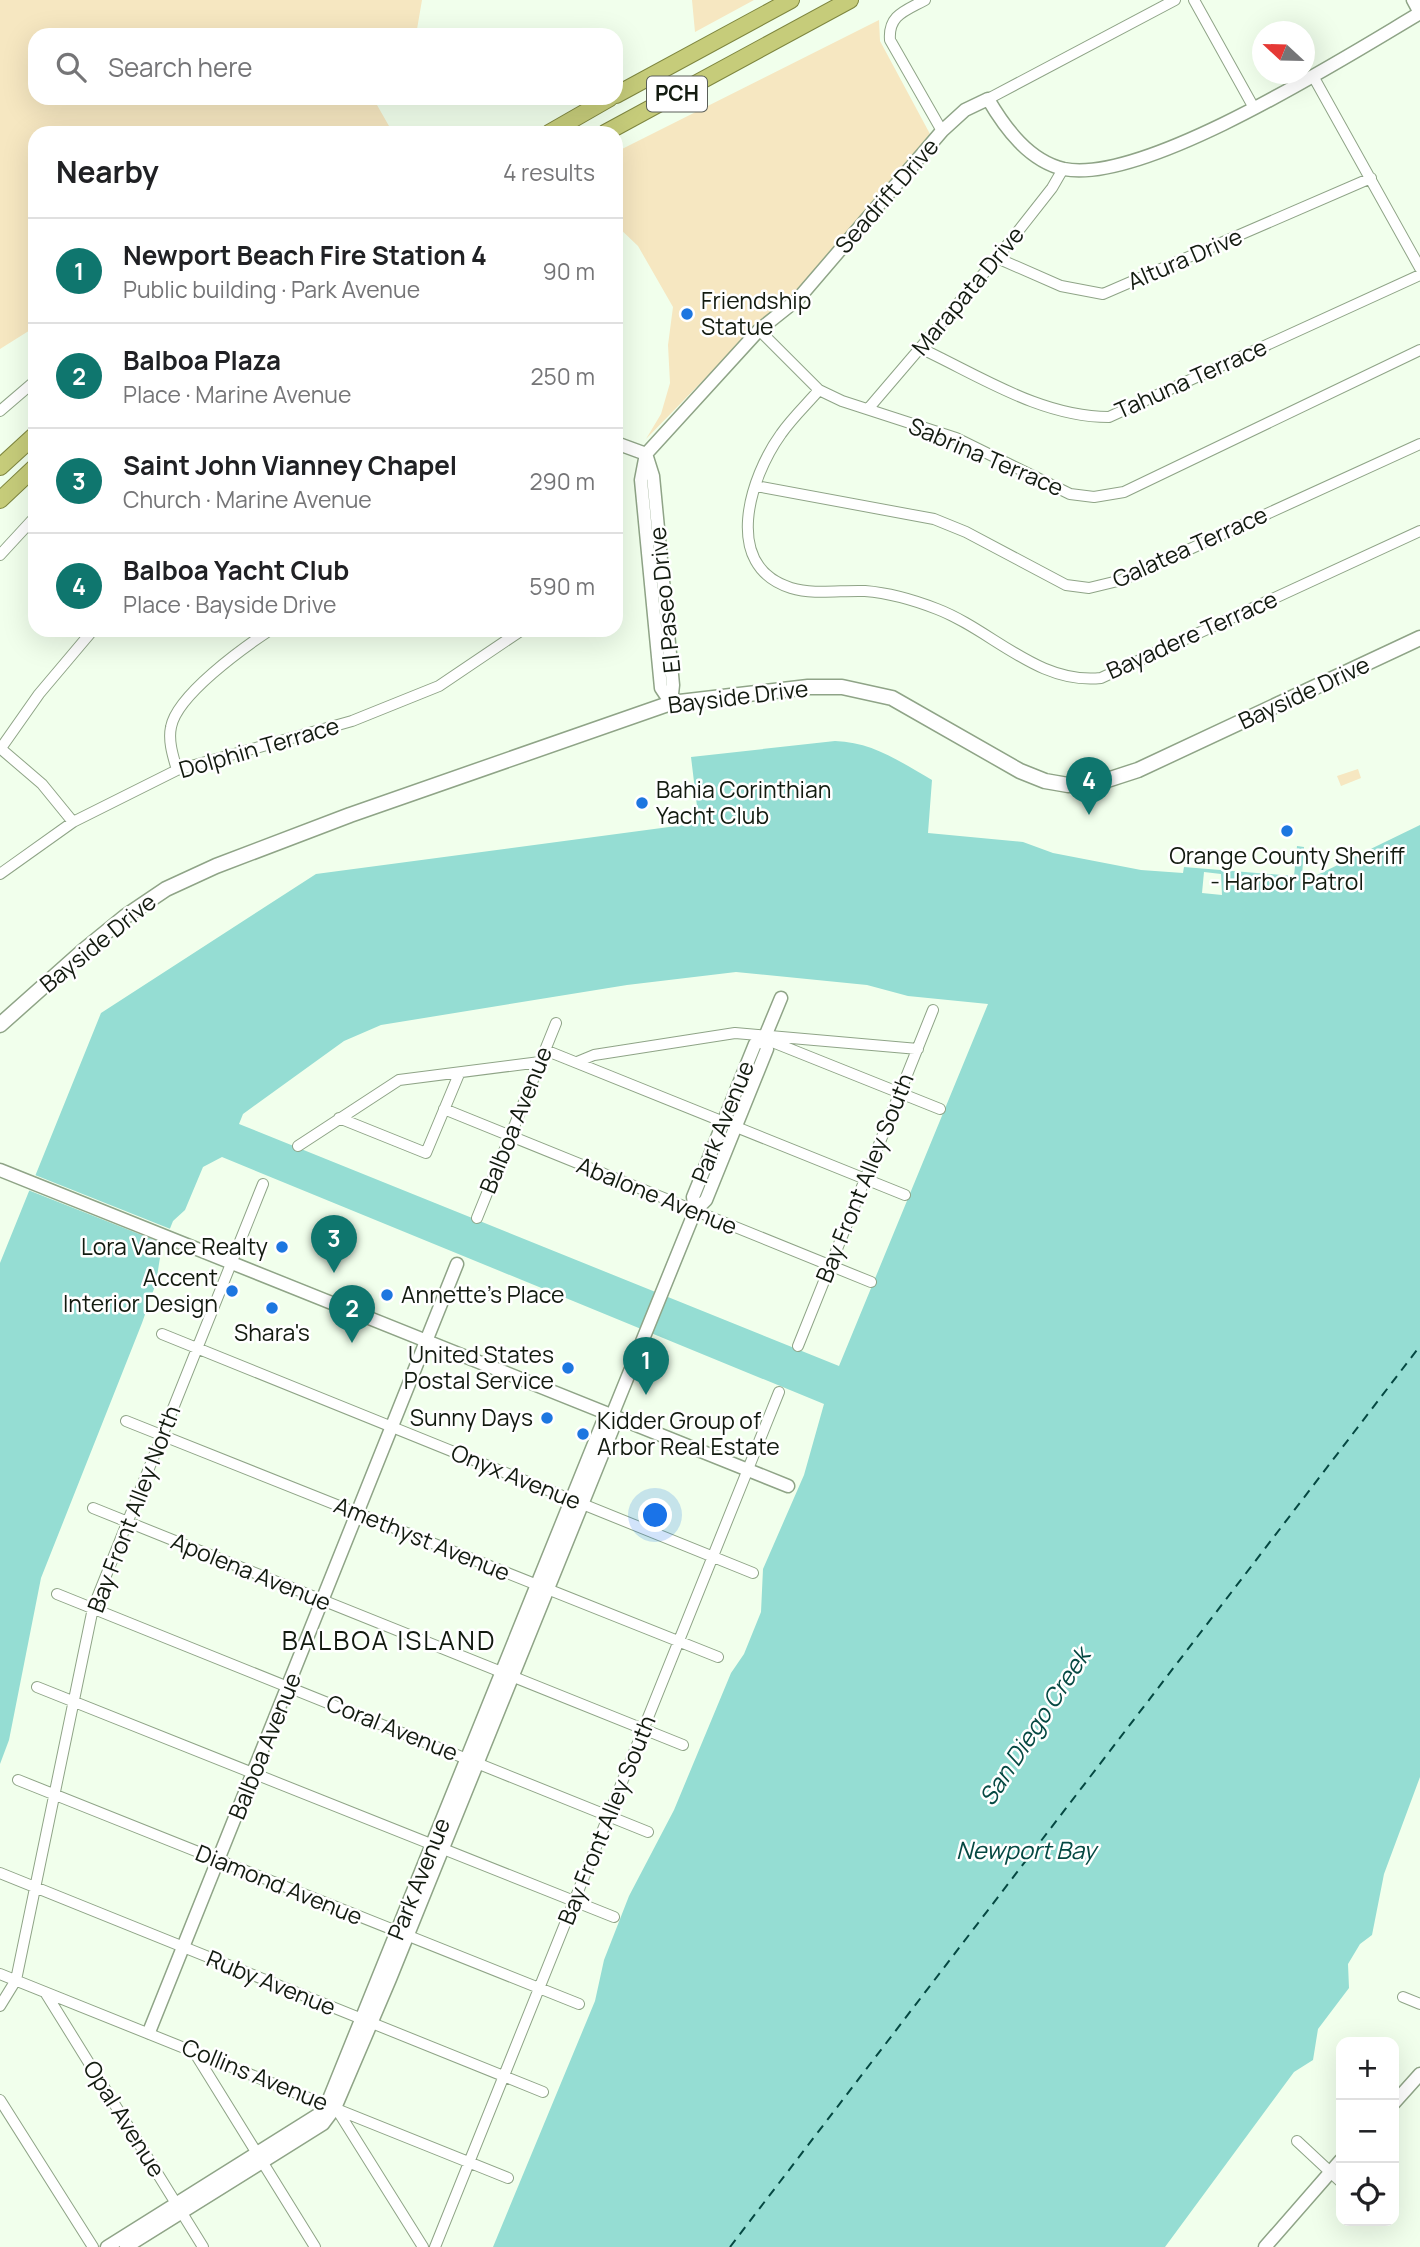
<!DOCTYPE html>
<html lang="en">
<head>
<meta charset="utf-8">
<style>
  :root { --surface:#fff; --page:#f6f6f6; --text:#202124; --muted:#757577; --line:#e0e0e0; --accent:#0f766e }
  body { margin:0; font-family:Manrope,sans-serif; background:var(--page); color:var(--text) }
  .controls { position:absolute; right:21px; bottom:21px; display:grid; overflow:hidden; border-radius:14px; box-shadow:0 7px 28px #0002 }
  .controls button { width:63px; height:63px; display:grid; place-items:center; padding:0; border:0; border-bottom:2px solid var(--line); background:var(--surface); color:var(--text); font:35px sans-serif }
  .compass { position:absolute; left:1252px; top:21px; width:63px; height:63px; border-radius:50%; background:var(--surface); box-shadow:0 7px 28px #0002; rotate:292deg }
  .you { position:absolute; left:656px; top:1516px; width:24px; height:24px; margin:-18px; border:5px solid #fff; border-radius:50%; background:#1a73e8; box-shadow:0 0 0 10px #1a73e833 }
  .badge { display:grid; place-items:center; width:46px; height:46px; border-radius:50%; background:var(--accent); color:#fff; font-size:23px; font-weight:700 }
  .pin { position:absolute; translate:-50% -58px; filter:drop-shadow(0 2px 4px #0008) }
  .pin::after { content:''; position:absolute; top:37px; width:24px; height:21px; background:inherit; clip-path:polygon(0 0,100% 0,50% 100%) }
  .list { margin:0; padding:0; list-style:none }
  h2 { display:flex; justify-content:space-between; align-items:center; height:91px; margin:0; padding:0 28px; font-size:30px }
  h2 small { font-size:23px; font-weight:400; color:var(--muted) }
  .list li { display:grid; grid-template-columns:46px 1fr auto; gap:21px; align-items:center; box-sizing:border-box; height:105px; padding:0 28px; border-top:2px solid var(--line) }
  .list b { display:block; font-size:26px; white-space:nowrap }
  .list p { margin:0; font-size:23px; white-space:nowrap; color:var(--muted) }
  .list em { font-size:23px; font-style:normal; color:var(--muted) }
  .icon { flex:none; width:38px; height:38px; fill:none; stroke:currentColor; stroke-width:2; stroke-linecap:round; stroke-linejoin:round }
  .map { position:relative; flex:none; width:1420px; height:2247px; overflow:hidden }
  .search { position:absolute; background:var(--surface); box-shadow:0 7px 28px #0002; left:28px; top:28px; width:595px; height:77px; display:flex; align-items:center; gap:18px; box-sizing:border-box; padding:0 24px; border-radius:21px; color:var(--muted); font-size:26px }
  .panel { position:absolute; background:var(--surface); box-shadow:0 7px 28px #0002; left:28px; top:126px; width:595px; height:511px; border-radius:21px }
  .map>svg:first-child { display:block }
  .green { fill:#f6e7c1 }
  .water { fill:#95ddd3; fill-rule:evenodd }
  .pier { fill:#f1ffec }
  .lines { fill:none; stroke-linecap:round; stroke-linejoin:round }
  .ferry { stroke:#054842; stroke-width:2; stroke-dasharray:9 7; stroke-linecap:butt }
  .minor-casing { stroke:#8fa487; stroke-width:12 }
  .tertiary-casing { stroke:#8fa487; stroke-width:15 }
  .secondary-casing { stroke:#8fa487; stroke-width:17 }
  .trunk-casing { stroke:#7e863f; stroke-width:18 }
  .minor { stroke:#fff; stroke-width:10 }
  .tertiary { stroke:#fff; stroke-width:12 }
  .secondary { stroke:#fff; stroke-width:14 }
  .trunk { stroke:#c6cc7a; stroke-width:16 }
  .poi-dot { fill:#1d76e0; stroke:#fff; stroke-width:2.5 }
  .labels { text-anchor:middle; stroke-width:5; stroke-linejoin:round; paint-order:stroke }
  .shield { fill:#fff; stroke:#5a5f58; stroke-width:2 }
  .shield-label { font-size:21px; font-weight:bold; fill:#131b10 }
  .street-label { font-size:23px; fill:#131b10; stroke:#fff }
  .poi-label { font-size:23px; fill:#131b10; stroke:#fff; text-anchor:start }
  .water-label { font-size:24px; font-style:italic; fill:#054842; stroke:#fff }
  .quarter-label { font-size:26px; letter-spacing:2px; fill:#131b10; stroke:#fff }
</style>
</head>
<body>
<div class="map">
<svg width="1420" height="2247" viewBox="0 0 1420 2247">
  <rect width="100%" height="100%" fill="#f1ffec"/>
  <path class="green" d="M0 0H422L416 35H35V98H373L393 133H35V327L0 349Z
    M692 0H754L695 32Z
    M879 20 880 41 930 134 795 295 754 328 646 439 661 414 670 383 668 345 673 307 638 246 616 225V152Z
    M1358 769 1361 778 1341 786 1337 776Z"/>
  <path class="water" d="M835 741C872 742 899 761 932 780L928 833 1023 842 1053 853 1141 870 1183 873 1184 867 1294 876 1297 846 1304 847 1302 876 1313 877 1420 825V1777L1384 1874 1372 1935 1360 1944 1348 1964 1349 1988 1318 2029 1313 2060 1294 2072 1165 2247H493L595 2001 604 1960 629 1896 674 1810 731 1673 744 1654 761 1612 763 1569 804 1475 824 1404 222 1157 203 1167 185 1210 173 1221 161 1251 156 1283 142 1323 41 1578 9 1740 0 1764V1263L101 1013 316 874 699 823 691 757ZM736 972 867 985 908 996 988 1004 839 1366 239 1124 243 1114 344 1041 381 1025 627 985Z"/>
  <path class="pier" d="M1204 872 1221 874 1222 895 1202 893Z
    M35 1175 173 1230 167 1245 28 1190Z"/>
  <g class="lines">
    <path class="ferry" d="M730 2247 1420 1346"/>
    <g class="minor-casing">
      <path id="minor" d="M925 0C905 11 888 15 890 40L942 131
        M1194 0 1254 108
        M1313 76 1420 268
        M988 99 1175 0
        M997 258 1061 286 1103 294 1371 178
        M759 330 819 390 842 401 956 438 1070 494 1094 497 1124 492 1420 350
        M920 348C980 376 1041 417 1109 417L1420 275
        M819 390C807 404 792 418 781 434 750 477 721 566 791 588 814 595 841 590 865 591 890 593 914 600 937 609 992 630 1038 685 1101 678L1420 531
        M868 409 997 258 1052 188 1063 169
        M0 411 35 381
        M756 486 934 519 966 532 1066 585 1089 588 1122 580 1420 444
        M0 555 35 517
        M0 748 42 784 73 822
        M1 748 39 694 93 630
        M177 770C173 756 168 741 171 727 177 695 243 648 270 630
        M0 874 73 822 177 770 352 721 439 686 522 630
        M765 1039 940 1109
        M545 1050 905 1195
        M577 1062 594 1055 735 1033 918 1049
        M444 1109 871 1282
        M339 1118 426 1153 459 1074
        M298 1146 399 1080 540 1062
        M477 1218 556 1023
        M162 1334 753 1573
        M798 1346 933 1010
        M126 1421 718 1657
        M93 1508 683 1745
        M57 1594 648 1832
        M37 1687 614 1917
        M18 1780 579 2004
        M0 1873 543 2092
        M0 1974 508 2178
        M45 1992 203 2247
        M1403 1997 1420 2004
        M0 2006 16 1980 93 1608 263 1184
        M193 2050 315 2247
        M0 2100 93 2247
        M336 2108 423 2247
        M1297 2141 1341 2182
        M435 2247 779 1392"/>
    </g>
    <g class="tertiary-casing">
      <path id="tertiary" d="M1413 0 1420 13
        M616 443 646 454
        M647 457 653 476 673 685 671 703
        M671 703 661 688 641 480 646 454 759 330 798 299 942 131 965 110 988 99C1005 128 1029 161 1064 169 1145 185 1347 56 1420 13
        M0 1170 788 1486
        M695 1211 693 1197 755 1044 764 1039
        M149 2032 457 1264
        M1394 2103 1420 2074
        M107 2247 319 2114 327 2104 589 1456 602 1424 613 1413
        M126 2247 323 2124 335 2108 390 1979 613 1428V1413L695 1211 706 1200 767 1049 764 1039 781 998
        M1265 2247 1341 2160"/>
    </g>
    <g class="secondary-casing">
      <path id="secondary" d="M0 1025 83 951 126 916 166 889 216 866 350 815 671 703 808 687H842L892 698 1020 771 1045 781 1068 785 1095 784 1138 770 1420 638"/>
    </g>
    <g class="trunk-casing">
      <path id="trunk" d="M616 95 791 0
        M549 133 610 98
        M605 133 850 0
        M0 467 35 435
        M0 500 35 467"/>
    </g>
    <use href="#minor" class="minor"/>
    <use href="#tertiary" class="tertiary"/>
    <use href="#secondary" class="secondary"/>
    <use href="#trunk" class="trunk"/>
  </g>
  <g class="poi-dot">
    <circle cx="687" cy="314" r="7"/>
    <circle cx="642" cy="803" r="7"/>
    <circle cx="1287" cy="831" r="7"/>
    <circle cx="282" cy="1247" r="7"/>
    <circle cx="232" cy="1291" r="7"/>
    <circle cx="387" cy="1295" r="7"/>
    <circle cx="272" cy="1308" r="7"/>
    <circle cx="568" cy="1368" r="7"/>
    <circle cx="547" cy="1418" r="7"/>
    <circle cx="583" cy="1434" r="7"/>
  </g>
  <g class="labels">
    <rect class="shield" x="647" y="76.5" width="60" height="35" rx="5"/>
    <g class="shield-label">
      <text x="677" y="101">PCH</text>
    </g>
    <g class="street-label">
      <text transform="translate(887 196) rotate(-49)" y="8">Seadrift Drive</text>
      <text transform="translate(1185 259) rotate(-23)" y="8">Altura Drive</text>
      <text transform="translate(968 291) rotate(-50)" y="8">Marapata Drive</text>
      <text transform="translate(1191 379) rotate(-24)" y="8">Tahuna Terrace</text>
      <text transform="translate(986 457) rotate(23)" y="8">Sabrina Terrace</text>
      <text transform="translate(1190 547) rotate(-24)" y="8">Galatea Terrace</text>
      <text transform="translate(665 600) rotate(-96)" y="8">El Paseo Drive</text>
      <text transform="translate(1192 635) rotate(-24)" y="8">Bayadere Terrace</text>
      <text transform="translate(1304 693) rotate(-25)" y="8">Bayside Drive</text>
      <text transform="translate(738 697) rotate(-7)" y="8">Bayside Drive</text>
      <text transform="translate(259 748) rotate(-16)" y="8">Dolphin Terrace</text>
      <text transform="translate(98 943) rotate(-39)" y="8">Bayside Drive</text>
      <text transform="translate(516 1120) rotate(-68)" y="8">Balboa Avenue</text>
      <text transform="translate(723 1122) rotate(-68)" y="8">Park Avenue</text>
      <text transform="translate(865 1178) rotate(-68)" y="8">Bay Front Alley South</text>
      <text transform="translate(657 1196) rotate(22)" y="8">Abalone Avenue</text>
      <text transform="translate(516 1477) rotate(22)" y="8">Onyx Avenue</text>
      <text transform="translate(134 1509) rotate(-69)" y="8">Bay Front Alley North</text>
      <text transform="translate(422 1539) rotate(22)" y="8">Amethyst Avenue</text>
      <text transform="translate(251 1572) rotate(22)" y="8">Apolena Avenue</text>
      <text transform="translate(392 1728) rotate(22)" y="8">Coral Avenue</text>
      <text transform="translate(265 1746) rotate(-68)" y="8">Balboa Avenue</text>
      <text transform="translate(607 1820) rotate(-68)" y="8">Bay Front Alley South</text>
      <text transform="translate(419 1879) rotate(-68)" y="8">Park Avenue</text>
      <text transform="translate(279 1885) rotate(22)" y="8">Diamond Avenue</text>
      <text transform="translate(271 1983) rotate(22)" y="8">Ruby Avenue</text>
      <text transform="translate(255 2075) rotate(22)" y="8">Collins Avenue</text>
      <text transform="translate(124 2119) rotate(58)" y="8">Opal Avenue</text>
    </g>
    <g class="poi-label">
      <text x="701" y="309">Friendship<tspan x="701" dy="26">Statue</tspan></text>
      <text x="656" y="798">Bahia Corinthian<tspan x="656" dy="26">Yacht Club</tspan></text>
      <text x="1287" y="864" text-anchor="middle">Orange County Sheriff<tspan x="1287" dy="26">- Harbor Patrol</tspan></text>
      <text x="268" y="1255" text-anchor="end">Lora Vance Realty</text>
      <text x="218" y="1286" text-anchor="end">Accent<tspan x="218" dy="26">Interior Design</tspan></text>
      <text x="401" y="1303">Annette's Place</text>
      <text x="272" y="1341" text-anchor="middle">Shara's</text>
      <text x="554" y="1363" text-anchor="end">United States<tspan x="554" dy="26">Postal Service</tspan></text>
      <text x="533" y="1426" text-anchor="end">Sunny Days</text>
      <text x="597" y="1429">Kidder Group of<tspan x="597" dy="26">Arbor Real Estate</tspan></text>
    </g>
    <g class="water-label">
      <text transform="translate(1035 1727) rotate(-57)" y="8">San Diego Creek</text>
      <text x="1026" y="1859">Newport Bay</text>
    </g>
    <g class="quarter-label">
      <text x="389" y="1650">BALBOA ISLAND</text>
    </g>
  </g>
</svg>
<div class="controls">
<button>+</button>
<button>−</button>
<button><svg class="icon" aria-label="locate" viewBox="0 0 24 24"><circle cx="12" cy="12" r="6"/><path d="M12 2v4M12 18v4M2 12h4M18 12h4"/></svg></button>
</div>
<svg class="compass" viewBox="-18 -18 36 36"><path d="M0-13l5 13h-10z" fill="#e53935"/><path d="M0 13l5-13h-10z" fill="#757577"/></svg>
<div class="you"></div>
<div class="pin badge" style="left:646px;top:1395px">1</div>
<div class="pin badge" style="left:352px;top:1343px">2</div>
<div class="pin badge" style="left:334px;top:1273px">3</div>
<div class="pin badge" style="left:1089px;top:815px">4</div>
<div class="search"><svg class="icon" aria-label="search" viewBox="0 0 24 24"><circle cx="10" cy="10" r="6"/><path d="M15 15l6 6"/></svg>Search here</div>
<section class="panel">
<h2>Nearby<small>4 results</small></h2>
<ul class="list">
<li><span class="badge">1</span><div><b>Newport Beach Fire Station 4</b><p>Public building · Park Avenue</p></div><em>90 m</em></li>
<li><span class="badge">2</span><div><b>Balboa Plaza</b><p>Place · Marine Avenue</p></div><em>250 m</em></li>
<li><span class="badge">3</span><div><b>Saint John Vianney Chapel</b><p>Church · Marine Avenue</p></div><em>290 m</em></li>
<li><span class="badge">4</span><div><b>Balboa Yacht Club</b><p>Place · Bayside Drive</p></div><em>590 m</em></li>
</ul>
</section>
</div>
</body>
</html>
